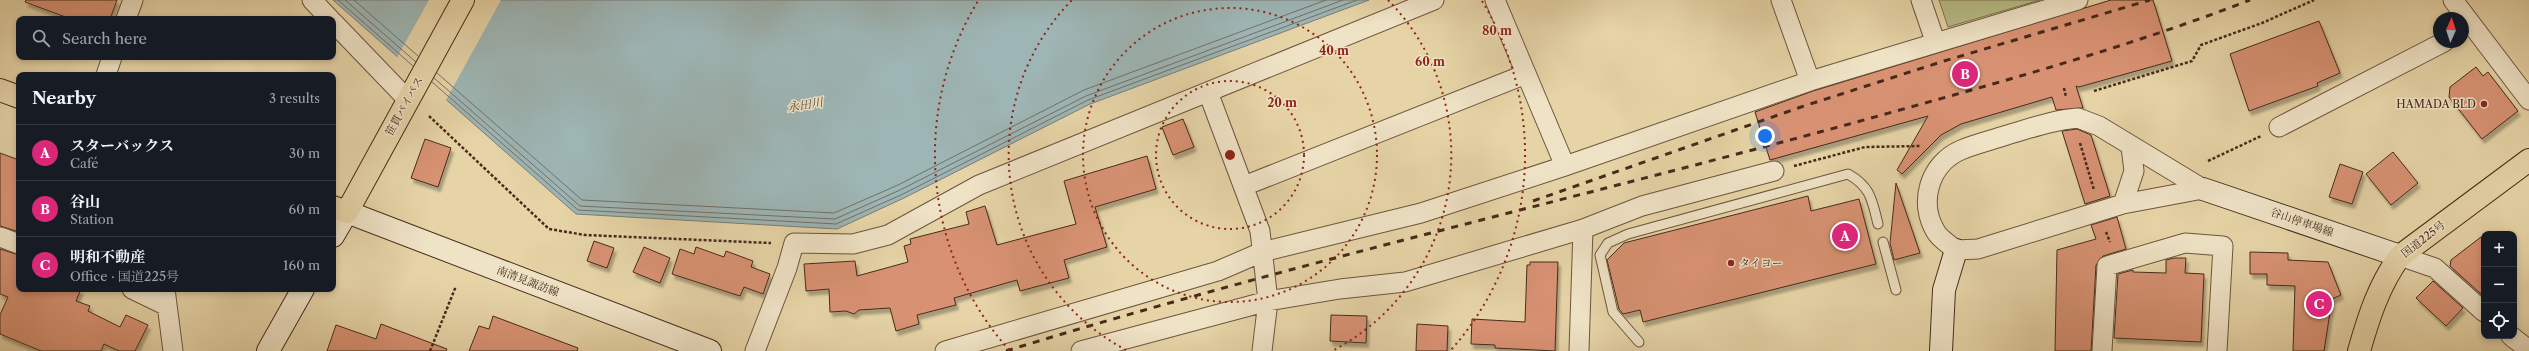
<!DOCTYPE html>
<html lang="en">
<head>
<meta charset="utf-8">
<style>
  :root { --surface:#171b24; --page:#20242c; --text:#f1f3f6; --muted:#9ea1a6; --line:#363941; --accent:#db2777 }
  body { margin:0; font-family:"Libre Caslon Text","Noto Serif JP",serif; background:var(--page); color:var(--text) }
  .controls { position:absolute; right:12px; bottom:12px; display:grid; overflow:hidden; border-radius:8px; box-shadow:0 2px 6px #0003 }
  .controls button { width:36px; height:36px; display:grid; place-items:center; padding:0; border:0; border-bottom:1px solid var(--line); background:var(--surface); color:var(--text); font:20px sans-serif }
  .compass { position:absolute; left:2433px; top:12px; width:36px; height:36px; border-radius:50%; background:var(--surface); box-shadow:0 2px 6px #0003; rotate:3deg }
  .you { position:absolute; left:1765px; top:136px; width:14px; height:14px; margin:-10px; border:3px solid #fff; border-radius:50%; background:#1a73e8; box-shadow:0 0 0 6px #1a73e833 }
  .badge { display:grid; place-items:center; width:26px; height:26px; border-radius:50%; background:var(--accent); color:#fff; font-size:13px; font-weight:700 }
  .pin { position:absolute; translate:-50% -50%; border:2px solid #fff; box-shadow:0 1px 4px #0006 }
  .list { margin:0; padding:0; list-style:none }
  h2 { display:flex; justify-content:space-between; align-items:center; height:52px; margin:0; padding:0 16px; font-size:17px }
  h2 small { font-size:13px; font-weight:400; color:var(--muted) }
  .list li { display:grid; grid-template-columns:26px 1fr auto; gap:12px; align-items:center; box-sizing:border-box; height:56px; padding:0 16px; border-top:1px solid var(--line) }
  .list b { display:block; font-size:15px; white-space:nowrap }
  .list p { margin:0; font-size:13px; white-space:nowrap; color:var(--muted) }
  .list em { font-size:13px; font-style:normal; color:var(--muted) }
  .icon { flex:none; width:22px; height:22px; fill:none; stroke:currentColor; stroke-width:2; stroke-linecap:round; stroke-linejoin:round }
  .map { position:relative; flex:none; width:2529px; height:351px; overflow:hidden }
  .search { position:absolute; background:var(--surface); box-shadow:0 2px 6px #0003; left:16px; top:16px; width:320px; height:44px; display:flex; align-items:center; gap:10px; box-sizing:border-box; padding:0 14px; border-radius:8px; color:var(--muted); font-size:15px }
  .panel { position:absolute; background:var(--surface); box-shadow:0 2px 6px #0003; left:16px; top:72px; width:320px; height:220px; border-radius:8px }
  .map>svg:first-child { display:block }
  .green { fill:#b7bc85; stroke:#7e7350 }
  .water { fill:#9db5b4; stroke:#7a7d77 }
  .pier { fill:#e6d4a7 }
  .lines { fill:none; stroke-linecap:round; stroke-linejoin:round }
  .shore { stroke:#727068; stroke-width:1 }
  .building { fill:#d89273; stroke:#462a1b; filter:url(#shadow) }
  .lane-casing { stroke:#6e543e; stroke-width:11 }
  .street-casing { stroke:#6e543e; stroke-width:21 }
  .secondary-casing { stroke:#462a1b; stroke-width:24 }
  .primary-casing { stroke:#462a1b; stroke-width:24 }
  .highway-casing { stroke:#462a1b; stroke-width:24 }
  .path { stroke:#462a1b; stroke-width:2.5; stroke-dasharray:3 2; stroke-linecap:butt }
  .lane { stroke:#efe3c6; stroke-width:9 }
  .street { stroke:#efe3c6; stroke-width:19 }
  .secondary { stroke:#efe3c6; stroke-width:22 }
  .primary { stroke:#e6d4a7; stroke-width:22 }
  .highway { stroke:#e6d4a7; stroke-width:22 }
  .rail { stroke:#462a1b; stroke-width:3; stroke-dasharray:7 7; stroke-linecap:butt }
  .ring { fill:none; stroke:#8f2418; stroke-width:2; stroke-dasharray:2 4 }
  .poi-dot { fill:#8f2418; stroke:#efe3c6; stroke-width:1.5 }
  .labels { text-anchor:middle; stroke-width:3; stroke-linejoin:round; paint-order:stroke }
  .poi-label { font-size:11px; fill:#462a1b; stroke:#efe3c6; text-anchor:end }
  .street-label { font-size:11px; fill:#462a1b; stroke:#efe3c6 }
  .water-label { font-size:12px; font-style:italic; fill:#57463a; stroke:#efe3c6 }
  .centre { fill:#8f2418; stroke:#efe3c6; stroke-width:2 }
  .ring-label { font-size:12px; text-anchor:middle; font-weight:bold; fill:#8f2418; stroke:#efe3c6; stroke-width:3; stroke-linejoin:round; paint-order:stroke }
</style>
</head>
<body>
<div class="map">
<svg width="2529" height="351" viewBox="0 0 2529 351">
  <defs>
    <filter id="shadow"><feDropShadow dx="2.5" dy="4.5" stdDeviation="1" flood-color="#0004"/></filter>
  </defs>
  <rect width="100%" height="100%" fill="#e6d4a7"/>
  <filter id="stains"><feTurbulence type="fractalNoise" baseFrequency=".005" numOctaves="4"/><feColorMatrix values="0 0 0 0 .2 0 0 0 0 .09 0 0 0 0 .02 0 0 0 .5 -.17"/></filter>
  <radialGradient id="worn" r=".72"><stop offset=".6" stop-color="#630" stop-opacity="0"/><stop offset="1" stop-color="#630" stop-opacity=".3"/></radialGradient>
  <path class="green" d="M1939 0H2040L1948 27Z"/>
  <path class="water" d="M333 0H1369L1090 104 904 198 837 229 576 214Z"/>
  <path class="pier" d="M429 0H501L445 102 396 59Z"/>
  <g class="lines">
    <path class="shore" d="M338 0 413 66
      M345 0 416 62
      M354 0 418 56
      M437 73 582 200 834 213 898 185 1084 90 1326 0
      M434 78 580 206 835 219 900 190 1086 96 1343 0
      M432 82 578 210 836 224 903 194 1088 100 1357 0"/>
  </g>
  <path class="building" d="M26 0H117L110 19H71L25 2Z
    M2111 0H2153L2172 61 2079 87 2076 86 2083 108 2056 110 2052 97 1961 124 1941 135 1902 174 1897 170 1928 116 1770 160 1755 112 1813 91Z
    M2319 21 2340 73 2317 83 2318 86 2249 111 2230 54Z
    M2476 67 2483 76 2488 72 2518 111 2482 139 2449 97 2450 87Z
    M1183 119 1194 147 1173 155 1162 127Z
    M2077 129 2091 135 2110 196 2085 204 2062 131Z
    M425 139 451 148 438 187 411 178Z
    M2393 152 2418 183 2391 205 2366 174Z
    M0 153 19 160V232L0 226Z
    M1147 156 1156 189 1095 207 1107 247 1064 260 1069 278 1020 291 1017 280 954 298 956 305 917 315 919 324 896 331 890 308 859 310 854 314 846 311 830 312 829 289 806 291 804 264 855 261 857 276 908 262 904 246 911 244 910 239 969 224 966 212 985 206 997 245 1076 224 1064 181Z
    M2340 164 2363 172 2352 204 2329 197Z
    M1896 183 1920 253 1894 260 1890 243Z
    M1808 196 1811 211 1859 199 1876 264 1643 322 1640 310 1623 314 1619 309 1607 260 1624 243Z
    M2117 217 2126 249 2103 256 2096 265 2091 351H2055L2057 250 2096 239 2091 225Z
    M2481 237 2484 240V292L2481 294 2450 266 2451 260Z
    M594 241 614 248 607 268 587 261Z
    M644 247 670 258 660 283 633 272Z
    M696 247 724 257 726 251 753 261 751 267 770 274 763 294 744 287 740 296 672 274 680 249 694 254Z
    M0 249 19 255V289H81L76 301 90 306 88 311 120 327 126 315 148 325 135 351H119L104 344 101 351H41L0 334V315L8 297 0 294Z
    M2250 252 2288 253V260L2328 262 2341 295 2332 299 2324 351H2293L2295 286 2267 285V274H2250Z
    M2174 258H2186L2185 273 2204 274 2201 342 2114 338 2118 274 2133 270V272L2166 273V260Z
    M1530 262H1558L1555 351 1495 348V345L1471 344 1472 319 1525 322 1527 265H1530Z
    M2433 281 2463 308 2446 326 2416 298Z
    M1331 315 1367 316 1366 343 1330 341Z
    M493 316 578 348 577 351H469L479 326 489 329Z
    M381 324 447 349 446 351H327L336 325 376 339Z
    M1417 324 1448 326 1447 351H1416Z"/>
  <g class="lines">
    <g class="lane-casing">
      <path id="lane" d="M1883 242 1896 290
        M1639 342 1613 312 1600 255 1608 243 1628 234 1848 174C1871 187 1872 200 1878 224"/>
    </g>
    <g class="street-casing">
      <path id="street" d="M312 0 330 19
        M1495 0 1565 166
        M1781 0 1810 81
        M1921 0 1935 41
        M2453 0 2529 100
        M126 19 133 0
        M333 22 407 99
        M106 75 112 57
        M1208 92 1260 231 1268 301 1262 351
        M2078 118 2099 126 2203 189 2123 204 1978 249 1956 250C1950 245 1940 239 1936 232 1918 203 1929 164 1961 150 1975 144 1992 140 2007 135 2031 128 2053 120 2078 118Z
        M2279 127 2444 42
        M1244 186 1526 74
        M2123 204 2134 171 2131 147
        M0 237 19 244
        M2400 256 2435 268 2484 312
        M132 289 167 306
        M165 289 173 351
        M2511 336 2529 350
        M755 351 787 268 794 243 853 244 888 235 979 185 1434 0
        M945 351 1218 271 1262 252 1421 213 1565 166 1810 81 2078 0
        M1081 351 1268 301 1340 289 1405 282 1583 229 1642 206 1774 171
        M1579 351 1583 229
        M2102 351 2107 266 2185 243 2223 246 2217 351"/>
    </g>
    <g class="secondary-casing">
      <path id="secondary" d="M2203 189 2400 256
        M333 236 347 212 710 351
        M268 351 303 289
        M1941 351 1944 290 1956 250"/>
    </g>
    <g class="primary-casing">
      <path id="primary" d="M0 90 19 97
        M333 207 347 212 463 0"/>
    </g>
    <g class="highway-casing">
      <path id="highway" d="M2359 351C2369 316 2379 285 2400 256L2529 160"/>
    </g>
    <path class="path" d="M2064 88 2066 97
      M2094 91 2192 61 2201 45 2262 23 2314 0
      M429 116 549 229 585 235 771 243
      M2080 143 2094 190
      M2208 161 2261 136
      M1794 166 1865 147 1921 146
      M2106 232 2110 242
      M430 351 456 286"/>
    <use href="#lane" class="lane"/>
    <use href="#street" class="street"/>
    <use href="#secondary" class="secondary"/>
    <use href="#primary" class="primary"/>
    <use href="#highway" class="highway"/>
    <path class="rail" d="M1533 201 1801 107 1944 61 2150 0
      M1006 351C1285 265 1571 200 1853 123 1986 86 2121 50 2250 0"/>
  </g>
  <g class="ring">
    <circle cx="1230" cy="155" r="74"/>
    <circle cx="1230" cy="155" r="147"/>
    <path d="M1126 350A221 221 0 0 1 1072 0M1388 0A221 221 0 0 1 1334 350"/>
    <path d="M1009 350A295 295 0 0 1 978 1M1482 1A295 295 0 0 1 1451 350"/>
  </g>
  <g class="poi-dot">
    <circle cx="2484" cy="104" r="4"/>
    <circle cx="1731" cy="263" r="4"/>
  </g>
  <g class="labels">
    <g class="poi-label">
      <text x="2476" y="108">HAMADA BLD</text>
      <text x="1739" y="267" text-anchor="start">タイヨー</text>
    </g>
    <g class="street-label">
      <text transform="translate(404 106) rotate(-61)" y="4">笹貫バイパス</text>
      <text transform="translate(2302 222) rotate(19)" y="4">谷山停車場線</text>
      <text transform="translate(2423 239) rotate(-38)" y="4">国道225号</text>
      <text transform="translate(528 281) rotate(21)" y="4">南清見諏訪線</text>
    </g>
    <g class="water-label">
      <text transform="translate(805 105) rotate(-9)" y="4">永田川</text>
    </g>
  </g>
  <circle cx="1230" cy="155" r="6" class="centre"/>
  <g class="ring-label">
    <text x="1497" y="35">80 m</text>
    <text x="1334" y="55">40 m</text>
    <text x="1430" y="66">60 m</text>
    <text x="1282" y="107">20 m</text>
  </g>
  <rect width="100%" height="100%" filter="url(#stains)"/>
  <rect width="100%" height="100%" fill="url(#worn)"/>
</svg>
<div class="controls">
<button>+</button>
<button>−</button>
<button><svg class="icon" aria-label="locate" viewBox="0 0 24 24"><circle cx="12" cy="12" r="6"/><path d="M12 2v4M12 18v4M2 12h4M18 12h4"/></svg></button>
</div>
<svg class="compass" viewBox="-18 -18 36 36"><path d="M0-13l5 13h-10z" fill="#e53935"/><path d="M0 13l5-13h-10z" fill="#9ea1a6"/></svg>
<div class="you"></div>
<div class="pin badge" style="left:1845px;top:236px">A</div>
<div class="pin badge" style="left:1965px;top:74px">B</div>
<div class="pin badge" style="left:2319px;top:304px">C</div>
<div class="search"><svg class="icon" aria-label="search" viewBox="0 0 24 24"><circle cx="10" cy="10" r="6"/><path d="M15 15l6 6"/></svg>Search here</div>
<section class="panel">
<h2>Nearby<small>3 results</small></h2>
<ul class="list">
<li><span class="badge">A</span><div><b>スターバックス</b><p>Café</p></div><em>30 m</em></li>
<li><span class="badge">B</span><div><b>谷山</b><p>Station</p></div><em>60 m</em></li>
<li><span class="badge">C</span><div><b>明和不動産</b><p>Office · 国道225号</p></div><em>160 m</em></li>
</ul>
</section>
</div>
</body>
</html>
